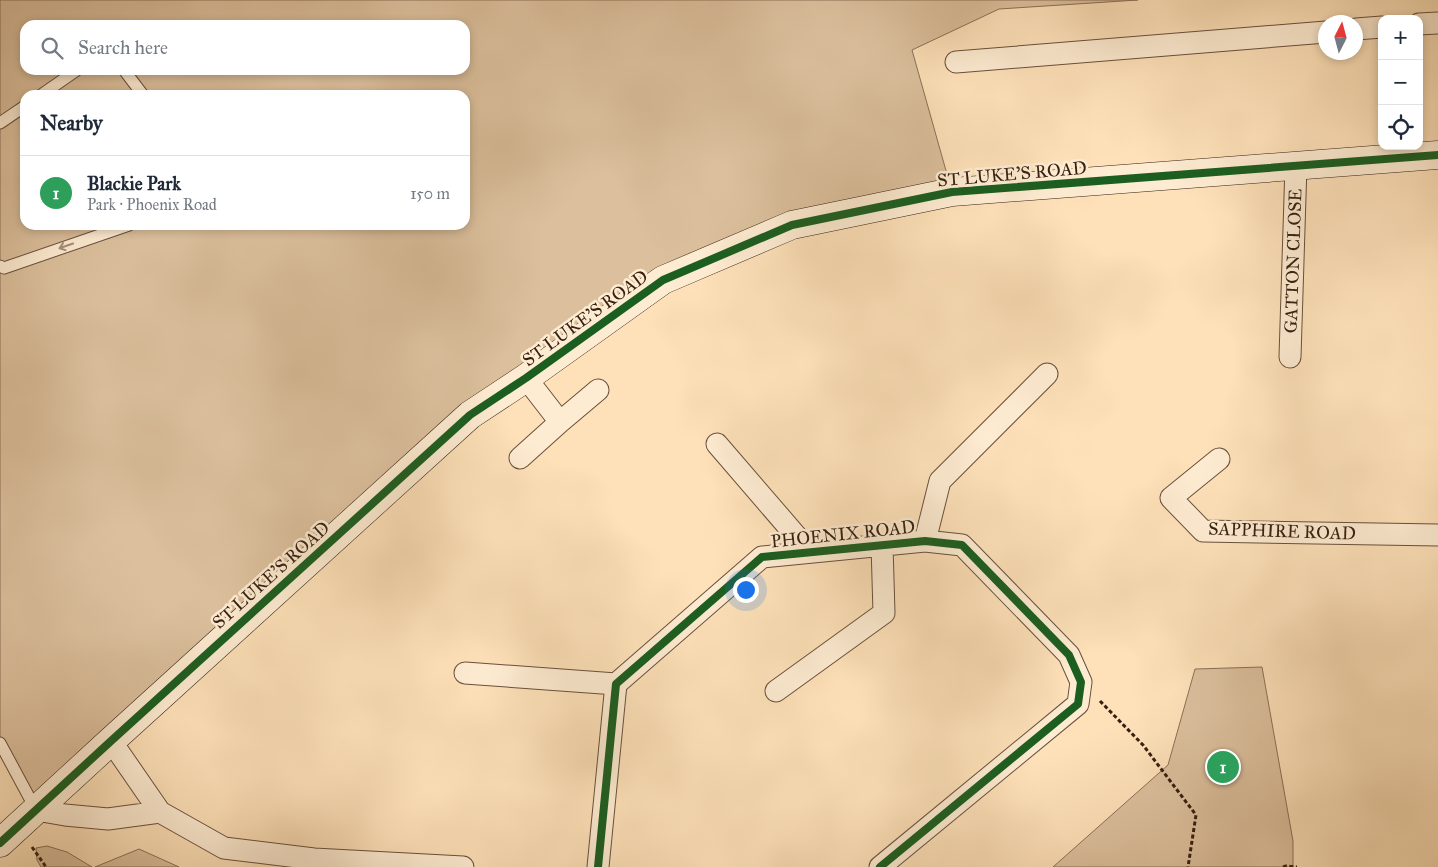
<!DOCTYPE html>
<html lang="en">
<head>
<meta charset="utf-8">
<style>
  :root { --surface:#fff; --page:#f6f6f7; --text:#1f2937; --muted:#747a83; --line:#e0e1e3; --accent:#111827 }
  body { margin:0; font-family:"IM FELL Great Primer",serif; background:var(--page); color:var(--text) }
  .controls { position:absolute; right:15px; top:15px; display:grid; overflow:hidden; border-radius:10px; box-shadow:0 2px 8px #0003 }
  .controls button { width:45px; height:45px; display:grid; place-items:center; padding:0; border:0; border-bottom:1px solid var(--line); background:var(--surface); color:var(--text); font:25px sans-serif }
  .compass { position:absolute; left:1318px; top:15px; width:45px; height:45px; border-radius:50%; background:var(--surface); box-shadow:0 2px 8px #0003; rotate:6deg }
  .you { position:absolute; left:745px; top:589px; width:18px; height:18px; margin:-12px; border:4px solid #fff; border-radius:50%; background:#1a73e8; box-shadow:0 0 0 8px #1a73e833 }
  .badge { display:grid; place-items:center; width:32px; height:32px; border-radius:50%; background:var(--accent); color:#fff; font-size:16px; font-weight:700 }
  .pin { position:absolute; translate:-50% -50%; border:2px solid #fff; box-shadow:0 1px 5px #0006 }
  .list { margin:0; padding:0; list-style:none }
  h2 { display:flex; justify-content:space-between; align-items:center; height:65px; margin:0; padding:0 20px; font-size:21px }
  h2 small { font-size:16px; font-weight:400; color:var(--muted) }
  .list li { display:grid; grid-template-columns:32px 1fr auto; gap:15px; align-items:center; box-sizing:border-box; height:75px; padding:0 20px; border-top:1px solid var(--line) }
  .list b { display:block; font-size:19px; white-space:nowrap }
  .list p { margin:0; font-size:16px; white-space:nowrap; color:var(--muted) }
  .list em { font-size:16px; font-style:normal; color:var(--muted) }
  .icon { flex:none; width:28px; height:28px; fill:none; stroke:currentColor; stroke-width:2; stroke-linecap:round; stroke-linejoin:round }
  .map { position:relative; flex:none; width:1438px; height:867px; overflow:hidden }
  .search { position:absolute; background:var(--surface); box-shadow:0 2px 8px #0003; left:20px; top:20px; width:450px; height:55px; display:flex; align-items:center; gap:12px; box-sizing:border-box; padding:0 18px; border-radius:15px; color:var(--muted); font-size:19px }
  .panel { position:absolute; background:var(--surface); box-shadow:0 2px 8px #0003; left:20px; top:90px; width:450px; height:140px; border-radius:15px }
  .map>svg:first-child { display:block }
  .green { fill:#dcc09d; stroke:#8a7058; fill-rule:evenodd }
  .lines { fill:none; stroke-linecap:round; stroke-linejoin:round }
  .lane-casing { stroke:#69503c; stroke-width:13 }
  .street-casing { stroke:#69503c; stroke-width:23 }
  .secondary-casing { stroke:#372012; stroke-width:29 }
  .path { stroke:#372012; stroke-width:3; stroke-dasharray:4 2.5; stroke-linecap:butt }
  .lane { stroke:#feecd2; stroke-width:11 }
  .street { stroke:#feecd2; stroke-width:21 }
  .secondary { stroke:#feecd2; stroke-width:28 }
  .cycleway-casing { stroke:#feecd2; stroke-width:11 }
  .cycleway { stroke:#1b5e20; stroke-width:8 }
  .oneway { stroke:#a4907c }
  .labels { text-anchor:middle; stroke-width:5; stroke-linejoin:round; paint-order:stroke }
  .street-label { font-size:18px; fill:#372012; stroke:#feecd2 }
</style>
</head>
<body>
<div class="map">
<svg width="1438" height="867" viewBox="0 0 1438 867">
  <rect width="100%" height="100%" fill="#fee1b9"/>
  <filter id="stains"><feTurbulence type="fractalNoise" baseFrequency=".004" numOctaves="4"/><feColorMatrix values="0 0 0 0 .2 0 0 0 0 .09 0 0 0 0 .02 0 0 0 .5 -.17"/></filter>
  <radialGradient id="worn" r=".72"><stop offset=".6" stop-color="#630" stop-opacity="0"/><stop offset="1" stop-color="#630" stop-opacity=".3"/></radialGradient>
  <path class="green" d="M0 0H1138L999 9 912 50 952 192 792 225 663 280 526 378 36 810 0 743ZM25 25H465V70H25ZM25 95H465V225H25Z
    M1262 667 1293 841V867H1053L1168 765 1195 669Z
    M47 846 67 852 92 867H41L37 860 36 848Z
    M139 849 179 867H95Z"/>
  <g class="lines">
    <g class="lane-casing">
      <path id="lane" d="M124 70 143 95
        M41 95 77 70
        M0 123 25 106
        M0 266 4 268 129 225
        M0 743 36 810"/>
    </g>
    <g class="street-casing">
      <path id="street" d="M1419 24 1438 23
        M1356 29 1382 27
        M956 62 1326 32
        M1290 357 1296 165
        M526 378 560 422
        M717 444 810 552
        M520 458 560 422 598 390
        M1219 459 1171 498 1203 531 1438 535
        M925 541 940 481 1047 374
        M465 673 616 684
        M776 691 884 613 882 545
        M111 741 160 812 224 848 314 859 463 867
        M36 810 65 815 108 819 160 812
        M598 867 616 684 762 557 925 541 962 545 1069 655 1081 682 1078 704 880 867"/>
    </g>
    <g class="secondary-casing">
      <path id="secondary" d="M0 843 111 741 470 415 526 378 663 280 792 225 952 192 1438 155"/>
    </g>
    <path class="path" d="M1100 701 1143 745 1196 815 1188 867
      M32 847 46 867
      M1283 867 1286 866 1297 867"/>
    <use href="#lane" class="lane"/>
    <use href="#street" class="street"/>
    <use href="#secondary" class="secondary"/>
    <g class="cycleway-casing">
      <path id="cycleway" d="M0 843 111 741 470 415 526 378 663 280 792 225 952 192 1438 155
        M598 867 616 684 762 557 925 541 962 545 1069 655 1081 682 1078 704 880 867"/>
    </g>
    <use href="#cycleway" class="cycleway"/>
  </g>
  <defs><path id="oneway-shaft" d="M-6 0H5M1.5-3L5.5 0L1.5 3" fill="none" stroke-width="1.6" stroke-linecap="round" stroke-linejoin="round" transform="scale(1.25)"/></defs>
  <use class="oneway" href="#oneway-shaft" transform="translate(66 246) rotate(161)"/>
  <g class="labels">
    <g class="street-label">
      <text transform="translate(1012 174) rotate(-5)" y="6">ST LUKE'S ROAD</text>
      <text transform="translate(1293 261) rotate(-88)" y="6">GATTON CLOSE</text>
      <text transform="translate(585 318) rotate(-36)" y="6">ST LUKE'S ROAD</text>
      <text transform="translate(1282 531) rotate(2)" y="6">SAPPHIRE ROAD</text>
      <text transform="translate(843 534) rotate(-6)" y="6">PHOENIX ROAD</text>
      <text transform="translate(271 575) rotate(-42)" y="6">ST LUKE'S ROAD</text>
    </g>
  </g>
  <rect width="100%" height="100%" filter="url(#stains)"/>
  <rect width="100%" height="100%" fill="url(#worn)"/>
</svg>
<div class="controls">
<button>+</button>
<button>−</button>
<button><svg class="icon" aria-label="locate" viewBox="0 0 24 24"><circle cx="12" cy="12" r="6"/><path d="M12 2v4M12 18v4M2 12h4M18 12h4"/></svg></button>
</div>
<svg class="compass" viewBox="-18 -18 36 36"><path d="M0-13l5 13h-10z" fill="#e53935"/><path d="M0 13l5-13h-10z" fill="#747a83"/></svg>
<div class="you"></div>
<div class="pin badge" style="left:1223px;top:767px;background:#2e9e5b">1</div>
<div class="search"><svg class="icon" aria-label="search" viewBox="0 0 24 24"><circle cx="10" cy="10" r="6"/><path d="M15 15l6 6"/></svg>Search here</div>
<section class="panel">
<h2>Nearby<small></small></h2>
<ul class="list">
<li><span class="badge" style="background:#2e9e5b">1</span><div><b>Blackie Park</b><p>Park · Phoenix Road</p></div><em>150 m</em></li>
</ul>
</section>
</div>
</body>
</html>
